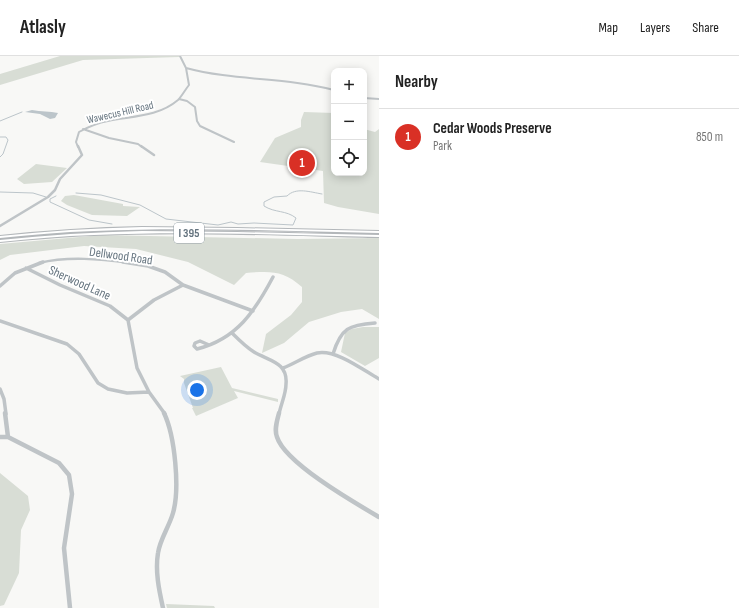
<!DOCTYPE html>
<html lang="en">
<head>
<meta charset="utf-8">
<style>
  :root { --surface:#fff; --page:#f2f2f2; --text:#222; --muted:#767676; --line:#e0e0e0; --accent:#d93025 }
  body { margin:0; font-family:"Sofia Sans Condensed",sans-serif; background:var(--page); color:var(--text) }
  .controls { position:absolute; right:12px; top:12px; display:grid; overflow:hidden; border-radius:8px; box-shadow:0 2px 10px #0003 }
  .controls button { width:36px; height:36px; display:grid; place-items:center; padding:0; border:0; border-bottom:1px solid var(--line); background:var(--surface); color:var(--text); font:20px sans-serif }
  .you { position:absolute; left:197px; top:334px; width:14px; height:14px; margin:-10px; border:3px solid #fff; border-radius:50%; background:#1a73e8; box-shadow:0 0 0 6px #1a73e833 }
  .badge { display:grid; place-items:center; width:26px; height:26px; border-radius:50%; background:var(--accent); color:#fff; font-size:13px; font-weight:700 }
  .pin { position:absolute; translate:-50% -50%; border:2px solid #fff; box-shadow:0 1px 4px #0006 }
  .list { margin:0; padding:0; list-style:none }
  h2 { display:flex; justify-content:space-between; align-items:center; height:52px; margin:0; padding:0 16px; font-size:17px }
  h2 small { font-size:13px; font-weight:400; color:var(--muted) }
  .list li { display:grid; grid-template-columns:26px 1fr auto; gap:12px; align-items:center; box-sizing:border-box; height:56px; padding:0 16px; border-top:1px solid var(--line) }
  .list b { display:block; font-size:15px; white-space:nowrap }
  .list p { margin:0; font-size:13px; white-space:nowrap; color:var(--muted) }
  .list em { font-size:13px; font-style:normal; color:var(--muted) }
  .icon { flex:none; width:22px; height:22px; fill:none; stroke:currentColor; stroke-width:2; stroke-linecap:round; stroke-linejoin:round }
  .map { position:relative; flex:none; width:379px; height:552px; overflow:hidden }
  header { display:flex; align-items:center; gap:24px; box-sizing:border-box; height:56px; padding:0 20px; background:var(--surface); border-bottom:1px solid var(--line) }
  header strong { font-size:19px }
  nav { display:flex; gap:22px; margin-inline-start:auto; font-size:14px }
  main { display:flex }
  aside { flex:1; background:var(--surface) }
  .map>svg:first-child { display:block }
  .green { fill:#d8ddd5 }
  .water { fill:#bcc5ca }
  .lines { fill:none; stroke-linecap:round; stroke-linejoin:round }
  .stream { stroke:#bcc5ca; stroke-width:1 }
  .highway-casing { stroke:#b3b7ba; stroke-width:2 }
  .minor-far3 { stroke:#bfc4c7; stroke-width:2 }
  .minor-far2 { stroke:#bfc4c7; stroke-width:2.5 }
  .minor-far1 { stroke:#bfc4c7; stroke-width:3.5 }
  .minor { stroke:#bfc4c7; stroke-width:4.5 }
  .highway { fill:#fff; fill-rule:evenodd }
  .labels { text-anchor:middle; stroke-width:4; stroke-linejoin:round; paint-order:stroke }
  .far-street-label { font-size:11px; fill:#65747f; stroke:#fff }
  .shield { fill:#fff; stroke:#939ea5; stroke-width:1 }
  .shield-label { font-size:12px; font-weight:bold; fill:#65747f }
  .street-label { font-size:13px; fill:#65747f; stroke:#fff }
</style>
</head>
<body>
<header>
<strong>Atlasly</strong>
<nav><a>Map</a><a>Layers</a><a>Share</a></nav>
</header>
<main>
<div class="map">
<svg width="379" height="552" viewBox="0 0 379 552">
  <rect width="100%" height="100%" fill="#f8f8f6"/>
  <path class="green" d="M60 0H179V1L83 4 0 29V18Z
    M304 56 334 57V117H364V73L375 76 379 73V158L338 151 324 147 323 115 260 106 275 82 301 71V64Z
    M36 108 67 112 52 126 24 128 17 123Z
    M74 139 123 148V150L140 151 127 160 92 159 67 149 61 145 65 140Z
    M102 179 297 183 379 182V263L362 253 341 256 309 266 284 287 262 297 266 278 291 259 302 246V231C283 214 270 215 246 217L234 229 188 206 136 193 84 190 10 199 0 204V188Z
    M363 271H379V302L365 310 341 296 345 277 352 273Z
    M221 311 232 332 278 343V346L234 335 238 342 196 360 192 352H193L184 327V323L180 320Z
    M0 417 28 440 30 454 21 474 19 517 4 549 0 550Z
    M166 548 214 550 215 552H167Z"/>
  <path class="water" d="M32 54C41 56 50 55 58 57L55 62 50 63 40 58 25 56Z"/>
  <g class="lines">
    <path class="stream" d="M0 65 22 56
      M0 81H6L8 84 3 98 0 101
      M0 136 33 137 46 141
      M76 137 101 139 140 149 166 163 218 169 231 166 238 168 254 167 293 169 296 162C286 154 275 157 264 150V146L274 141 287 140C296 131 310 136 322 138
      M56 140 50 143V146L89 164 112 168"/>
    <g class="highway-casing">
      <path id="highway" d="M142 171 237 172 379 175V177C284 175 189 171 94 175 62 176 31 179 0 182V180C47 175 94 172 142 171Z
        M142 175 237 176 379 179V181C284 179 189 175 94 179 62 180 31 183 0 186V184C47 179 94 176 142 175Z"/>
    </g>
    <path class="minor-far3" d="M186 12C234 25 286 21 334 34
      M364 42 379 43
      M179 43 187 45 195 51 197 65 200 70 234 86
      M83 73 109 82 138 88 142 91
      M78 91 76 86 79 76C88 71 97 67 108 65 132 60 158 61 178 44 182 40 185 34 189 29L186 12 180 0"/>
    <path class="minor-far2" d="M141 90 154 99
      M0 170 48 141 55 134 60 123 82 99 78 90
      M39 207C68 200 100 203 130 207"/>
    <path class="minor-far1" d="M123 206 148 210 165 216 183 229 253 255
      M26 212 60 229 110 250 128 264 137 312 149 336
      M0 230 15 217 43 206
      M128 264 154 244 183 229
      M0 265 67 288 79 298 98 327 108 333 127 337 149 336 165 358
      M233 278C240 285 246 291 254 296 269 305 288 306 286 328 286 338 281 348 279 358
      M209 289 200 285 195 287 194 290 197 293C237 283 255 255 273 221
      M333 298C341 272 349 269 375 267
      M283 312C294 308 305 300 317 297 336 293 363 314 379 323
      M0 333 4 343 6 358"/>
    <path class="minor" d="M5 357 8 381
      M279 357C277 365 274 374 277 381 285 407 355 447 379 461
      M0 381H8L59 407 69 419 72 438 64 492 70 552
      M163 552C159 534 155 515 158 497 160 483 169 471 173 457 180 433 175 380 164 357"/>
    <use href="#highway" class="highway"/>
  </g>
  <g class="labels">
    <g class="far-street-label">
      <text transform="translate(120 56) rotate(-13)" y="4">Wawecus Hill Road</text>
    </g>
    <rect class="shield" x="174" y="167" width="30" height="20" rx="3"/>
    <g class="shield-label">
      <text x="189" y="181">I 395</text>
    </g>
    <g class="street-label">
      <text transform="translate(121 199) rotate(8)" y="5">Dellwood Road</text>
      <text transform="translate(80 226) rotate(24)" y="5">Sherwood Lane</text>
    </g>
  </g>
</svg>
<div class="controls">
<button>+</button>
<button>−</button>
<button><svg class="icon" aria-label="locate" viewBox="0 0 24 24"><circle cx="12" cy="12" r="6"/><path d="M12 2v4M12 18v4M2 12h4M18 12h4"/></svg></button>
</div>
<div class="you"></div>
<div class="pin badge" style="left:302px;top:107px">1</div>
</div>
<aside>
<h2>Nearby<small></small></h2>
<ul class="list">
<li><span class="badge">1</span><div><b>Cedar Woods Preserve</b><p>Park</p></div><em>850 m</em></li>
</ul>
</aside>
</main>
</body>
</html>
